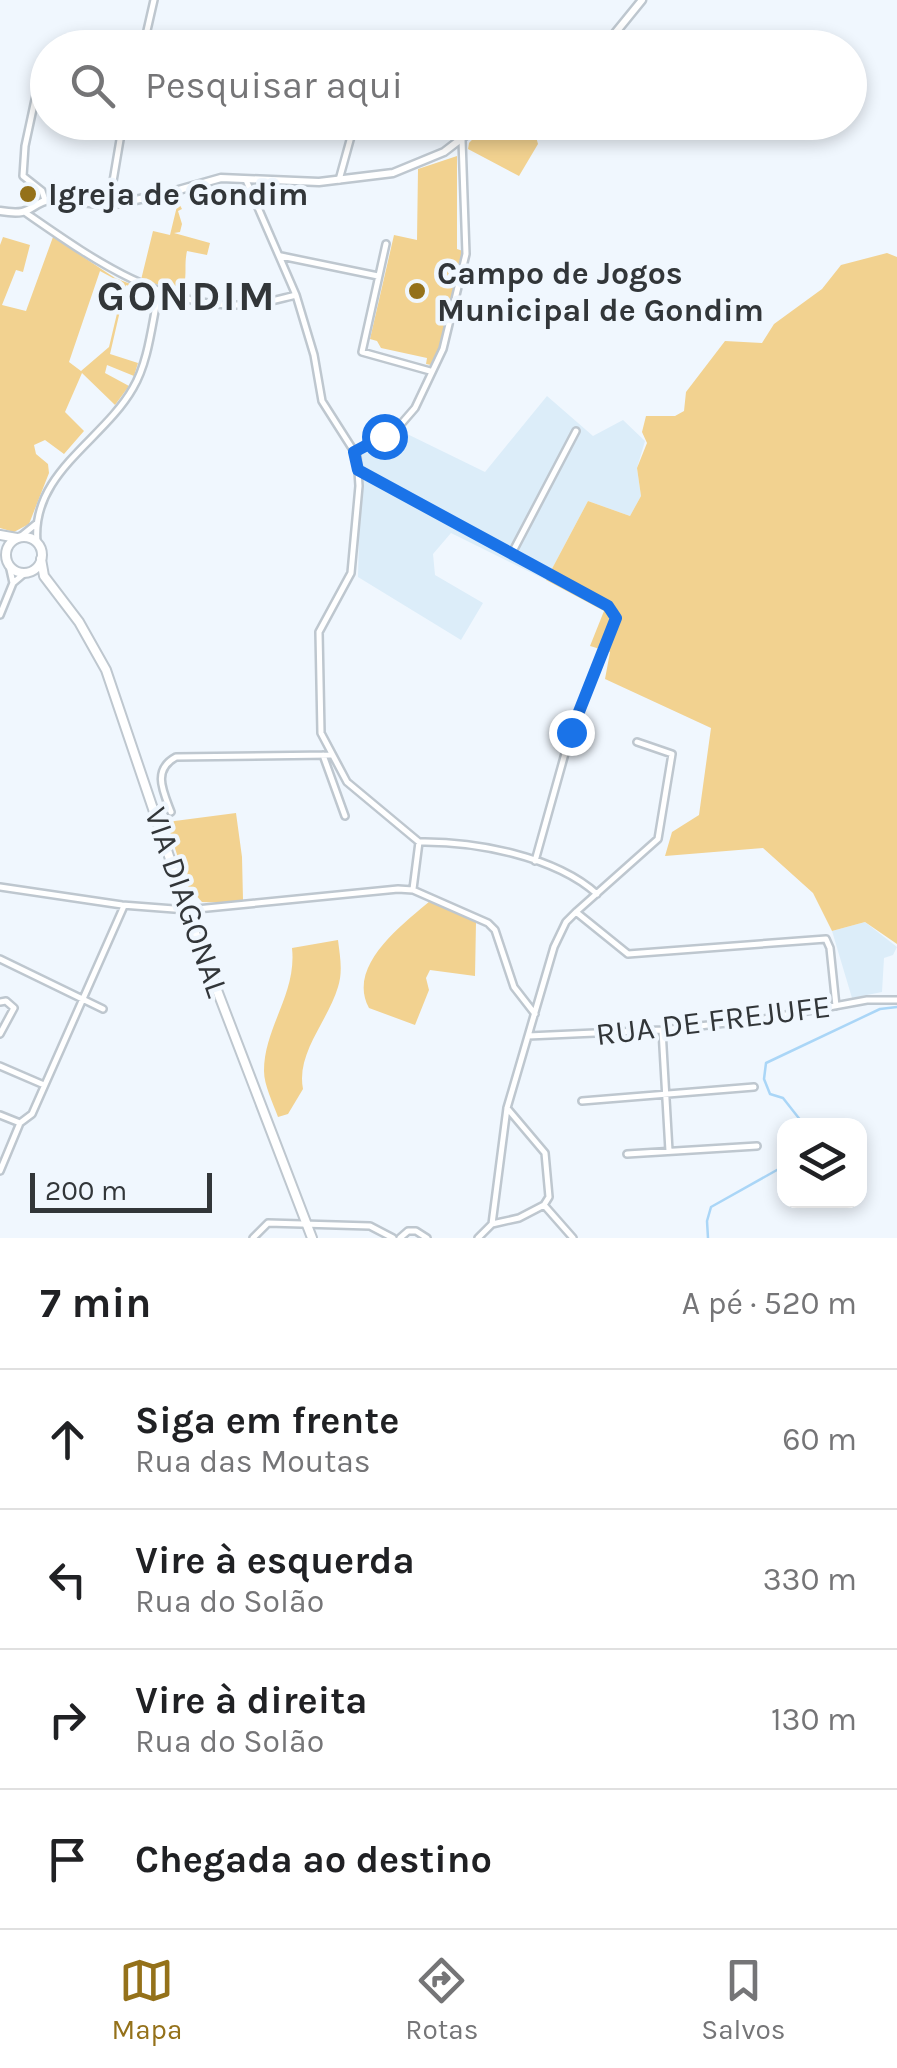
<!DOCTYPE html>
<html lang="pt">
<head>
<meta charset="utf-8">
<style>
  :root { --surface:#fff; --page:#f6f6f6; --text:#202124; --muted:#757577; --line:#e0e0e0; --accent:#94711a }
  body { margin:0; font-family:Karla,sans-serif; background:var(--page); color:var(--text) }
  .controls { position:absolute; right:30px; bottom:30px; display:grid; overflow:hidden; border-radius:20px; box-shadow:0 5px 15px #0003 }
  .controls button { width:90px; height:90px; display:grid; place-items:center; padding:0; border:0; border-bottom:2px solid var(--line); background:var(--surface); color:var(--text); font:50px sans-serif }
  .scale { position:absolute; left:30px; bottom:25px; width:182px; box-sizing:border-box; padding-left:10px; border:5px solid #323639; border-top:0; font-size:28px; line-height:35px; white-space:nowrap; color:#323639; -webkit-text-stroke:8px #f0f7fe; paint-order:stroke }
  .stop { position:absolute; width:30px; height:30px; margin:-22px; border:8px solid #1a73e8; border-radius:50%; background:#fff }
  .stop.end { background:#1a73e8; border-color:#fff; box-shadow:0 2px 10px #0008 }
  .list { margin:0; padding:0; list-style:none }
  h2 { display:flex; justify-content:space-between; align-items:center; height:130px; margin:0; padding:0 40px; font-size:42px }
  h2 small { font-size:32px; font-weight:400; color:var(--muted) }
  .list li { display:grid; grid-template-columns:65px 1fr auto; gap:30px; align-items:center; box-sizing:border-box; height:140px; padding:0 40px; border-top:2px solid var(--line) }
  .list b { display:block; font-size:38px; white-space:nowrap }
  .list p { margin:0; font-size:32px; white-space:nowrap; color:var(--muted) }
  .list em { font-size:32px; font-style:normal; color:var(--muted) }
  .icon { flex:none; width:55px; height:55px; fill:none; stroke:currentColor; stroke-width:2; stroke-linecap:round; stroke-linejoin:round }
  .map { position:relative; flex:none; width:897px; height:1238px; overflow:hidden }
  .search { position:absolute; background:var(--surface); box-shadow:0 5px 15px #0003; left:30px; right:30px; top:30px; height:110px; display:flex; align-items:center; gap:25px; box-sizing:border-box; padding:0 35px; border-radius:55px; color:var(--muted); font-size:38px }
  .sheet { height:690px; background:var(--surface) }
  nav { display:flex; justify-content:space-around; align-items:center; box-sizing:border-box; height:140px; border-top:2px solid var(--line); background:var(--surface); font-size:28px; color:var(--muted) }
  nav a { display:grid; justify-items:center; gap:5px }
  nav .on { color:var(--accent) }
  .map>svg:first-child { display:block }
  .built { fill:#dcedf9 }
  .green { fill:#f2d290; fill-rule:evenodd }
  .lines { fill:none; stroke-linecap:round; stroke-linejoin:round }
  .stream { stroke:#aad6f7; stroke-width:2.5 }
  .minor-casing { stroke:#bec7cf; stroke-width:10 }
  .tertiary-casing { stroke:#bec7cf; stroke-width:11 }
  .secondary-casing { stroke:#bec7cf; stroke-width:12 }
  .minor { stroke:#fff; stroke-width:5 }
  .tertiary { stroke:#fff; stroke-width:6 }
  .secondary { stroke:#fff; stroke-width:8 }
  .route { stroke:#1a73e8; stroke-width:12 }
  .poi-dot { fill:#94711a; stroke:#f0f7fe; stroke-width:4 }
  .labels { text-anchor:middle; stroke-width:9; stroke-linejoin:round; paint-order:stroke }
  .poi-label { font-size:32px; font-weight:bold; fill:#323639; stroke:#f0f7fe; text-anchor:start }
  .street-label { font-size:32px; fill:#323639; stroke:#f0f7fe }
  .district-label { font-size:42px; font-weight:bold; letter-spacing:2.5px; fill:#323639; stroke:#f0f7fe }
</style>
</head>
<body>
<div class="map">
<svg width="897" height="1238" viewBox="0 0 897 1238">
  <rect width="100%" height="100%" fill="#f0f7fe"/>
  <path class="built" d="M547 396 593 436 623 420 645 441 637 468 641 496 630 516 588 501 546 580 451 533 433 554 435 575 483 603 461 640 358 577 361 452 399 430 485 472Z
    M865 922 897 947 893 955 884 958 882 992 852 998 832 931Z"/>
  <path class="green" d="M489 122 532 123 538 144 519 176 468 149 469 143Z
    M457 156V249L463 251 439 355 431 365 426 364 427 358 381 348 377 341 370 339 394 235 417 240 418 169Z
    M176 198 182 209 178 211 182 224 180 232 174 233 210 243 207 255 187 251C184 265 187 272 184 286L179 285 178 290 141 280 153 231 170 235 178 202Z
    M3 237 30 245 23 272 16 270 2 305 26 311 53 237 115 278 146 290 152 301 146 292 126 285 110 354 138 363 134 376 107 365 105 373 129 386 115 405 82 373 65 412 84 431 64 454 45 440 34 445 36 454 48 464 49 473 29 524 14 532 0 528V245ZM100 271 124 284 109 347 81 371 69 362Z
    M887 253 897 257V944L865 922 832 931 813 893 763 848 665 856 672 832 699 815 711 728 605 679 610 652 590 646 604 611 546 580 588 501 630 516 641 496 637 468 647 443 642 432 646 416H675L684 411 686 392 725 341 762 343 774 324 822 289 841 265Z
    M236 813 242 857 243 900 235 903 202 902 186 884 167 822Z
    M430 901 476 922 475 976 430 970 426 978 429 990 415 1025 369 1008C346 966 403 924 430 901Z
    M338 940C340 956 343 972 338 987 328 1021 296 1053 303 1089L288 1114 278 1117C273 1103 264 1085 264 1071 264 1027 297 994 292 948Z"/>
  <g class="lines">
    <path class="stream" d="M805 1126 783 1098 770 1094 764 1079 766 1063 880 1009 897 1007
      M708 1238 707 1221 711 1207 784 1166"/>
    <g class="minor-casing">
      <path id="minor" d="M143 48 154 0
        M380 48 381 47
        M36 95 25 146 23 176 42 191 45 200
        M246 180 296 295 314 355 322 401 357 456 359 486 351 573 319 632 321 733 347 782 419 842C474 841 555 856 597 894
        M339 180 355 122
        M109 205 123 122
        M26 213C91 258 160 308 243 305 261 305 279 299 296 295
        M386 244 362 352 430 371
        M281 256 378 276
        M354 452 402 423 415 408 443 349 466 254 462 140
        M358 470 608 606 616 618 571 732 535 861
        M20 537 36 524
        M37 542C31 473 103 441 133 388 149 361 152 322 159 291
        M512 553 576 431
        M9 565 13 583
        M0 615 13 583 26 572
        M323 755 345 816
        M171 812C163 791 152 770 176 757L330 755
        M0 887 122 905 187 910 398 889 413 890 488 923 495 930 514 987 535 1014
        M413 889 419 842
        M576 912 628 954 826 939 830 948 836 1006
        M0 959 103 1009
        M0 1002 6 1001 14 1008 0 1034
        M662 1030 669 1151
        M528 1036 662 1030 764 1019 867 1000H897
        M0 1066 44 1085
        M582 1101 754 1087
        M0 1115 20 1123
        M627 1154 757 1146
        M0 1171 20 1123 32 1114 124 906
        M544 1205 573 1238
        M492 1224 519 1218 544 1205 549 1197 545 1153 507 1108
        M253 1238 268 1223 370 1226 393 1238
        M400 1238 408 1231H416L427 1238
        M478 1238 492 1224 507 1108 554 947 566 922 576 912 658 839 672 754 637 742"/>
    </g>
    <g class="tertiary-casing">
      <path id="tertiary" d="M603 48 642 0
        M0 211C35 217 27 204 52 199L109 205 161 195 221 178 319 182 393 173 444 152 483 122"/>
    </g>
    <g class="secondary-casing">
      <path id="secondary" d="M0 535 17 538
        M6 555a18 18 0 1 1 36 0a18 18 0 1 1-36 0Z
        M41 559 44 576 79 622 106 670 194 930 312 1238"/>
    </g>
    <use href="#minor" class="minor"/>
    <use href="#tertiary" class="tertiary"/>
    <use href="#secondary" class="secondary"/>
  </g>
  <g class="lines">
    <path class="route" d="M384 436 354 452 358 470 608 606 616 618 571 732"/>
  </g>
  <g class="poi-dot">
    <circle cx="28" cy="194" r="10"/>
    <circle cx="417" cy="291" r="10"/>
  </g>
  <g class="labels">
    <g class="poi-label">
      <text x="48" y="205">Igreja de Gondim</text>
      <text x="437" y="284">Campo de Jogos<tspan x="437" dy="37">Municipal de Gondim</tspan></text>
    </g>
    <g class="street-label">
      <text transform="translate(187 902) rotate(71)" y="11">VIA DIAGONAL</text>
      <text transform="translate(713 1020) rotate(-7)" y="11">RUA DE FREJUFE</text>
    </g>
    <g class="district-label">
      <text x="187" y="310">GONDIM</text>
    </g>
  </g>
</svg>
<div class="controls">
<button><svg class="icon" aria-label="layers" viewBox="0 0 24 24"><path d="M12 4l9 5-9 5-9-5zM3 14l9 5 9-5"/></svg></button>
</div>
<div class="scale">200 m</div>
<div class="stop" style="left:384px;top:436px"></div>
<div class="stop end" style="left:571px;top:732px"></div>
<div class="search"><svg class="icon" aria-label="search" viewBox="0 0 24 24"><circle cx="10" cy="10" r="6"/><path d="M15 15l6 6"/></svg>Pesquisar aqui</div>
</div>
<section class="sheet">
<h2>7 min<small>A pé · 520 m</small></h2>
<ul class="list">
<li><svg class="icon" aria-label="ahead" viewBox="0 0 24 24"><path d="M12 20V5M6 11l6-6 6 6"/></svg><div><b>Siga em frente</b><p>Rua das Moutas</p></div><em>60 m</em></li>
<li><svg class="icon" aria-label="left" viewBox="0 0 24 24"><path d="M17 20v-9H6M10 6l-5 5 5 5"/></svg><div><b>Vire à esquerda</b><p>Rua do Solão</p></div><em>330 m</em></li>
<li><svg class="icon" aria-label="right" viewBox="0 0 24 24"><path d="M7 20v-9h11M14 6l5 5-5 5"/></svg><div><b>Vire à direita</b><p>Rua do Solão</p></div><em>130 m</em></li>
<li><svg class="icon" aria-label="arrive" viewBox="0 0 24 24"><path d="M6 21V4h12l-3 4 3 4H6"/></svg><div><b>Chegada ao destino</b></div></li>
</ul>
</section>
<nav>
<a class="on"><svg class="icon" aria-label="map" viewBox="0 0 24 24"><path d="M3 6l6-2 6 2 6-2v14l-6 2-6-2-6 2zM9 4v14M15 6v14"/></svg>Mapa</a>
<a><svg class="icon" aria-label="directions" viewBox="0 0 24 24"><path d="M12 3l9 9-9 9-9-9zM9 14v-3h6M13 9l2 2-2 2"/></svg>Rotas</a>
<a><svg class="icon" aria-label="saved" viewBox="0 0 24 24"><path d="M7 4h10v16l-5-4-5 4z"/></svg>Salvos</a>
</nav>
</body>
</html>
